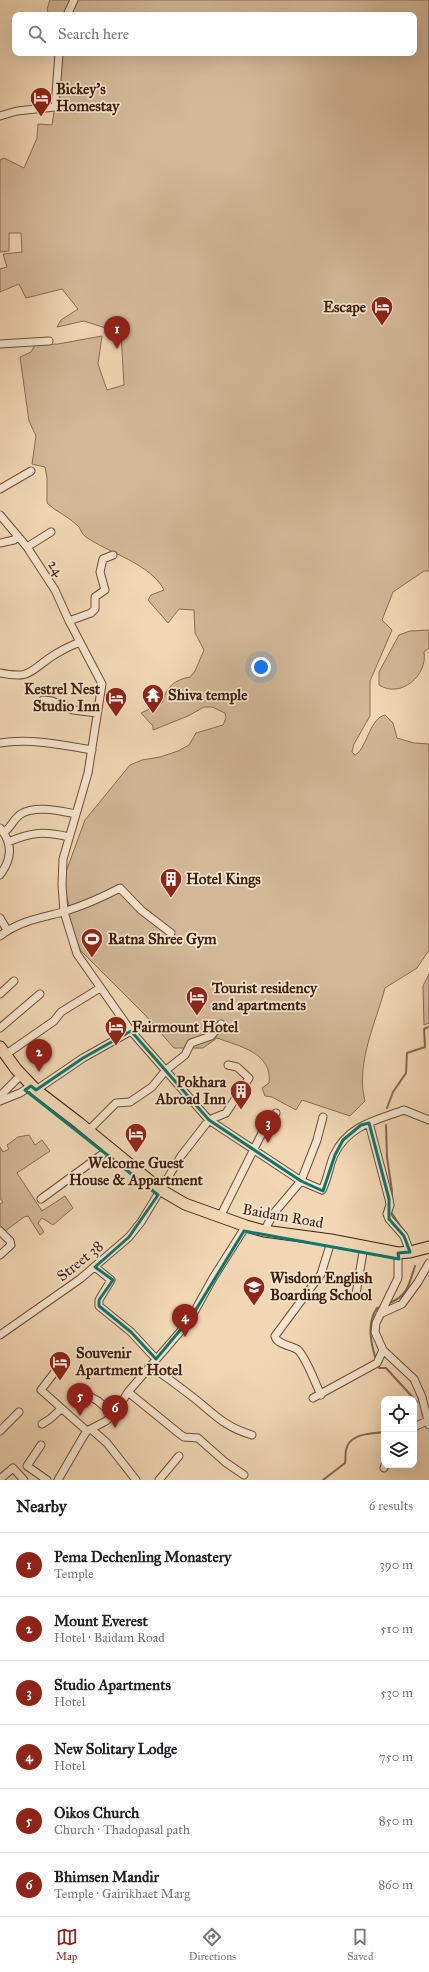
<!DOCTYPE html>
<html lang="en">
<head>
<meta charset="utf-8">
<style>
  :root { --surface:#fff; --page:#f6f6f6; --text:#202124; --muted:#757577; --line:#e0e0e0; --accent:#8f2418 }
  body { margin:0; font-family:"IM FELL Great Primer",serif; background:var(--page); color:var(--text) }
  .controls { position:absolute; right:12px; bottom:12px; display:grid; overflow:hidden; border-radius:8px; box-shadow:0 4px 16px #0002 }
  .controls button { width:36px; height:36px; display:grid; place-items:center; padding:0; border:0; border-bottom:1px solid var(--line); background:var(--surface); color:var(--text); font:20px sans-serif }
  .you { position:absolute; left:261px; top:667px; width:14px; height:14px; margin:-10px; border:3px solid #fff; border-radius:50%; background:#1a73e8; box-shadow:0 0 0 6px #1a73e833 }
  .badge { display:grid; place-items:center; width:26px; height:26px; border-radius:50%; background:var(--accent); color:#fff; font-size:13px; font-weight:700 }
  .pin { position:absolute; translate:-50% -33px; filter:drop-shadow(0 1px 2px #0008) }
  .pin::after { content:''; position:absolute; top:21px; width:14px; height:12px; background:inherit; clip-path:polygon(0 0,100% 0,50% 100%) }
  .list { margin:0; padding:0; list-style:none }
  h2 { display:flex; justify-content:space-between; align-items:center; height:52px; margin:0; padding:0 16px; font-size:17px }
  h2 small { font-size:13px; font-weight:400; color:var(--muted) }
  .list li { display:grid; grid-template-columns:26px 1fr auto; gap:12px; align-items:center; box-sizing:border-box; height:64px; padding:0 16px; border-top:1px solid var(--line) }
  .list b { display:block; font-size:15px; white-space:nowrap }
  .list p { margin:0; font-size:13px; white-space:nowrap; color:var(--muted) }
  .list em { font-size:13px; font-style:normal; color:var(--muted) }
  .icon { flex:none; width:22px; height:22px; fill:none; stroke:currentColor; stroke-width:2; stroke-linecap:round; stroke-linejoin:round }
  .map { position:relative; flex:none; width:429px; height:1480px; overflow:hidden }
  .search { position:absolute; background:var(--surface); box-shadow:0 4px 16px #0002; left:12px; right:12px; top:12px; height:44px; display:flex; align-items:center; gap:10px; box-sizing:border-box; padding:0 14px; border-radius:8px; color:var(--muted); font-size:15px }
  .sheet { height:436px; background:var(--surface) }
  nav { display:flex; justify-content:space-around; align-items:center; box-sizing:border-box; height:56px; border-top:1px solid var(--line); background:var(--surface); font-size:11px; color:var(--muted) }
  nav a { display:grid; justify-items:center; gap:2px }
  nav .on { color:var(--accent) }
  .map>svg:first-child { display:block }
  .green { fill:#d3b898; stroke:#886c54 }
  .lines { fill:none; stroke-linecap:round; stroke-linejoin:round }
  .stream { stroke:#856951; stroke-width:2 }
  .street-casing { stroke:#6b4e39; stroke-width:9 }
  .primary-casing { stroke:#3e2010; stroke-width:13 }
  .street { stroke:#f6e5ce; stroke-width:7 }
  .primary { stroke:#f1d7b4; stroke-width:11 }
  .marked { fill:none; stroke:#0f766e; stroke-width:3; stroke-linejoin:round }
  .labels { text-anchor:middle; stroke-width:3.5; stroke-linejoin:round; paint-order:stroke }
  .poi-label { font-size:15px; font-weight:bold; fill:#3e2010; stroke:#f6e5ce; text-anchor:start }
  .street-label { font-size:15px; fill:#3e2010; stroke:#f6e5ce }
</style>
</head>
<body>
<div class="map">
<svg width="429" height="1480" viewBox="0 0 429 1480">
  <rect width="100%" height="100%" fill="#f1d7b4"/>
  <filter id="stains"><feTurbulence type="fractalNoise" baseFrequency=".005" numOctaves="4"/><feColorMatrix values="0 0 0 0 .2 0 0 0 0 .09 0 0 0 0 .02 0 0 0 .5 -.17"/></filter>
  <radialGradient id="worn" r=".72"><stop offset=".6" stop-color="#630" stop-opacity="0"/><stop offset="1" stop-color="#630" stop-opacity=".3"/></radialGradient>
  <path class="green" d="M50 0H429V571H424L393 592 382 620 392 630 370 681V716L354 744 352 752 355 755 358 753C368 742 371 718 385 715L393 723 397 738 414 743 429 744V950L417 968 385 988C376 1022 355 1065 365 1101L350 1116 302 1100 296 1110 272 1097 265 1096 262 1088 269 1083C273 1053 239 1046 217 1038L203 1048H174L145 1015 81 951 68 921 69 906 63 880 85 820 130 765 142 760 160 757 178 751 189 745 196 733 223 725 226 718 225 713 212 707H204L188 716 153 730V726L141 713 162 703C166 687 174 680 190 677L195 671 204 650 195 633 194 610 179 609 168 623 148 600 151 595 164 590C151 564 109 553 86 537 81 534 81 528 77 525 68 516 56 512 47 503V478L45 467 32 464 36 436 29 421 20 357 31 352 35 345 58 344 102 336 98 364 107 390 124 385 121 333 84 321 57 327 61 320 78 309 62 289 26 298 19 284 0 292V269L7 267 3 254 22 252 21 233H9V251L0 252V160L4 158 24 168 37 138 38 124 52 125 59 80V53H414V15H49L47 9Z
    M429 630V648L424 652C428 675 401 699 379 685V672L399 635 410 631Z
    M429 974V1023L424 1025 423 986Z
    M29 1135 35 1145 42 1140 50 1151 17 1173 42 1211 65 1196 73 1208 53 1225 42 1218 38 1223 44 1232 40 1235 28 1216 24 1217 5 1231 0 1225V1204L3 1202 0 1198V1147L3 1152 9 1149 7 1145 18 1137Z"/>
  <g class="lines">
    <path class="stream" d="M387 1108 393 1092 406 1073 407 1053 425 1047 424 1029 429 1027
      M386 1125 387 1157 392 1191V1199
      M391 1212 403 1230
      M389 1303C408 1296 409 1284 415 1266
      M376 1360C371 1343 366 1324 377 1308L382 1307
      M378 1364 379 1368H386L417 1402 414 1406
      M323 1480 345 1463C346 1459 345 1454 346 1450 349 1433 371 1434 384 1432"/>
    <g class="street-casing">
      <path id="street" d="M67 15 74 0
        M0 116 17 111 55 107 59 53
        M0 344 49 341
        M0 489 31 471
        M0 515 27 547 55 590 69 621 102 684 88 773 63 859 62 885 64 912 77 954 131 1031 209 1120 301 1181 317 1140 323 1117
        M0 543 14 540 18 536
        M27 547 51 532
        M69 621 91 613 95 609V597L105 590 100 572 103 559 113 555
        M0 673C30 679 29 672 51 657 60 651 70 646 80 642
        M43 700 52 701 73 710 97 713
        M0 743C28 738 64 745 92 750
        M0 828C13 843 12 859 0 875
        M4 832C11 828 13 819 21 814 36 805 60 811 76 814
        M8 842C32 832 44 831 69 837
        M0 918 7 930
        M0 936C19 921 40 918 63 912 82 906 101 898 120 888L141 910 171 933
        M0 994 14 981
        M0 1028 40 994
        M5 1055 54 1021 61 1012 100 988
        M36 1090 83 1058 131 1031
        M1 1100 3 1093 21 1075
        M0 1101 20 1093 31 1086
        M369 1123 389 1199 390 1205 387 1214 389 1219 404 1236 410 1252
        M88 1131 116 1103 130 1102 152 1087 166 1070 185 1055 191 1043 211 1036 221 1024
        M41 1199 104 1153
        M220 1217 262 1133 276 1113
        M0 1231 10 1241 11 1245 0 1255
        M264 1231 274 1213 301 1181 322 1190C328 1179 329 1166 334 1155 348 1125 377 1120 404 1110L429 1120
        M398 1253V1278L376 1323 375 1332 383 1350 414 1379 422 1397 429 1425
        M95 1267 111 1280 99 1300V1306L131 1332 156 1359
        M356 1294 363 1252
        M380 1314 402 1304 418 1282 429 1263
        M0 1335 80 1279 129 1237 141 1222 181 1156 209 1120 226 1113 249 1078 237 1067 228 1065
        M150 1366C164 1375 177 1385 190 1395 214 1413 222 1426 252 1435
        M57 1369 41 1390 87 1431
        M78 1390 98 1401 113 1414
        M128 1392 181 1435 184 1437 198 1438 225 1462 244 1475
        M321 1395C315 1383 307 1359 298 1350 291 1345 277 1345 275 1336L321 1274 330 1245
        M313 1398 377 1363 383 1350
        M42 1424 50 1419 61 1409
        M414 1427 427 1421
        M91 1429 107 1443 136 1480
        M0 1431 19 1412
        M41 1445 27 1466 47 1480
        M384 1468 385 1465
        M0 1479 13 1468 24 1480
        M58 1480 83 1437 87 1431 106 1421 115 1413 128 1392 180 1332 192 1316 213 1278 246 1226
        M159 1480 179 1456"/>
    </g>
    <g class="primary-casing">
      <path id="primary" d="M0 1047 16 1069 36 1090 79 1123 161 1190 185 1204 246 1226 264 1231 331 1240 398 1253 410 1252 429 1247"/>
    </g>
    <use href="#street" class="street"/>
    <use href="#primary" class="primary"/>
  </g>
  <path class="marked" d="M131 1031 209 1120 301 1181 323 1191 335 1155 343 1140 361 1125 369 1123 389 1199V1219L404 1236 410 1252 398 1253 399 1259 244 1231 192 1316 156 1359 131 1332 99 1306V1300L113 1280 95 1267 129 1237 158 1195 25 1090 31 1086 36 1090 83 1058Z"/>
  <defs>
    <g id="hotel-pin" transform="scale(1.15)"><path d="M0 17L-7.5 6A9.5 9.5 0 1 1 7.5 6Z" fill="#8f2418" stroke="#f6e5ce"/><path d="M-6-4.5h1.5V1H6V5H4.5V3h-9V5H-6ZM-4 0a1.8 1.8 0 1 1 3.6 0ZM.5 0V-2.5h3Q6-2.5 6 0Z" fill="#fff"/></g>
    <g id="temple-pin" transform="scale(1.15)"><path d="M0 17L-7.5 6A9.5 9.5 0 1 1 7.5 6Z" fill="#8f2418" stroke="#f6e5ce"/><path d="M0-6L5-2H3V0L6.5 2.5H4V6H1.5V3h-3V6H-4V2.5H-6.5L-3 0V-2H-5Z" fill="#fff"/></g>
    <g id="building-pin" transform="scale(1.15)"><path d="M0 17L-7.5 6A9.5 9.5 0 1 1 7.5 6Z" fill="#8f2418" stroke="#f6e5ce"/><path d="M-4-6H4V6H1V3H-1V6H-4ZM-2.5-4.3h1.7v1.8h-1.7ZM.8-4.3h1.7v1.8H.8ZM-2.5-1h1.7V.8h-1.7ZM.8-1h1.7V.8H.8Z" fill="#fff"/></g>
    <g id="stadium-pin" transform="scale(1.15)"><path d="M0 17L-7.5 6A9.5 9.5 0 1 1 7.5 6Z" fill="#8f2418" stroke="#f6e5ce"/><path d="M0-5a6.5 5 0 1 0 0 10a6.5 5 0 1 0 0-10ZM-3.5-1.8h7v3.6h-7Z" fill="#fff"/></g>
    <g id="school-pin" transform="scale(1.15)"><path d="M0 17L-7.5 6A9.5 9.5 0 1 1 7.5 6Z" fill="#8f2418" stroke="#f6e5ce"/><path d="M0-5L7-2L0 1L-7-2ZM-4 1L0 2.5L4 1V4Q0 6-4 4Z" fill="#fff"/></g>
  </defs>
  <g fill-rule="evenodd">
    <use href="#hotel-pin" x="41" y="98"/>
    <use href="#hotel-pin" x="382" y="307"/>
    <use href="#temple-pin" x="153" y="695"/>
    <use href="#hotel-pin" x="116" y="698"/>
    <use href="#building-pin" x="171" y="879"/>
    <use href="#stadium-pin" x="92" y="939"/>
    <use href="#hotel-pin" x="197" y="997"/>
    <use href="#hotel-pin" x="116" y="1027"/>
    <use href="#building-pin" x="241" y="1091"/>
    <use href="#hotel-pin" x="136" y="1134"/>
    <use href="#school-pin" x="254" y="1287"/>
    <use href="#hotel-pin" x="60" y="1362"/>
  </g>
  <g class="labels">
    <g class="poi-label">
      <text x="56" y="94">Bickey's<tspan x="56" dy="17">Homestay</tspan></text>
      <text x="366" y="312" text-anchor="end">Escape</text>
      <text x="100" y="694" text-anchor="end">Kestrel Nest<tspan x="100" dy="17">Studio Inn</tspan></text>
      <text x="168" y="700">Shiva temple</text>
      <text x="186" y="884">Hotel Kings</text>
      <text x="108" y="944">Ratna Shree Gym</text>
      <text x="212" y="993">Tourist residency<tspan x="212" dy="17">and apartments</tspan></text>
      <text x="132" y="1032">Fairmount Hotel</text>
      <text x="226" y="1087" text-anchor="end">Pokhara<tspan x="226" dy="17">Abroad Inn</tspan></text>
      <text x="136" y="1168" text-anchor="middle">Welcome Guest<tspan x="136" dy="17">House &amp; Appartment</tspan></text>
      <text x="270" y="1283">Wisdom English<tspan x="270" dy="17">Boarding School</tspan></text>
      <text x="76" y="1358">Souvenir<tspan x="76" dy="17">Apartment Hotel</tspan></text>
    </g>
    <g class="street-label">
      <text transform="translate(56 568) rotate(58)" y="5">24</text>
      <text transform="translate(283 1216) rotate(10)" y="5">Baidam Road</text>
      <text transform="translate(80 1261) rotate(-39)" y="5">Street 38</text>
    </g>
  </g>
  <rect width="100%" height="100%" filter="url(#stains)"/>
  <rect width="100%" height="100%" fill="url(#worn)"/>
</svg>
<div class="controls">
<button><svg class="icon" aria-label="locate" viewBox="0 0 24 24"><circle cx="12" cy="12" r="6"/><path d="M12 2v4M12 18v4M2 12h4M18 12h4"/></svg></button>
<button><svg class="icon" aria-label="layers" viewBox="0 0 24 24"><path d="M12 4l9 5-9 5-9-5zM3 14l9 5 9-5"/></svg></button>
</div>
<div class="you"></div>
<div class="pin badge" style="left:117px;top:349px">1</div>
<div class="pin badge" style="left:39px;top:1072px">2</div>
<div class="pin badge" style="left:268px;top:1143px">3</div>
<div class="pin badge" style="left:185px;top:1337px">4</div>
<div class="pin badge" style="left:80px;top:1416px">5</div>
<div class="pin badge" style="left:115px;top:1428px">6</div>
<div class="search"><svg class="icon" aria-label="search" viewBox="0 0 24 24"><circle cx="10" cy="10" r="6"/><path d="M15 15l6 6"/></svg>Search here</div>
</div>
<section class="sheet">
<h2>Nearby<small>6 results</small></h2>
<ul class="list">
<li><span class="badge">1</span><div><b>Pema Dechenling Monastery</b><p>Temple</p></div><em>390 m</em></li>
<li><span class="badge">2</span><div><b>Mount Everest</b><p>Hotel · Baidam Road</p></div><em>510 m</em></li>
<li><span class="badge">3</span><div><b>Studio Apartments</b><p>Hotel</p></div><em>530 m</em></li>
<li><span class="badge">4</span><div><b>New Solitary Lodge</b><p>Hotel</p></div><em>750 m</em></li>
<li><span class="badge">5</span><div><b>Oikos Church</b><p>Church · Thadopasal path</p></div><em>850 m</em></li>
<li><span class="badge">6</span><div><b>Bhimsen Mandir</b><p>Temple · Gairikhaet Marg</p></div><em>860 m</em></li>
</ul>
</section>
<nav>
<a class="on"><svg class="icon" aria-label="map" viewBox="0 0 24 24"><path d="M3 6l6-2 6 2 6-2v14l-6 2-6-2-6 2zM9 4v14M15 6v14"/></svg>Map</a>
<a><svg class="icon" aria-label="directions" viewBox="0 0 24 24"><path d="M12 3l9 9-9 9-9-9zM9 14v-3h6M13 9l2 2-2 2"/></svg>Directions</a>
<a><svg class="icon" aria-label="saved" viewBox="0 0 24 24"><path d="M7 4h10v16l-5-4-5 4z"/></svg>Saved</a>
</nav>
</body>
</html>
